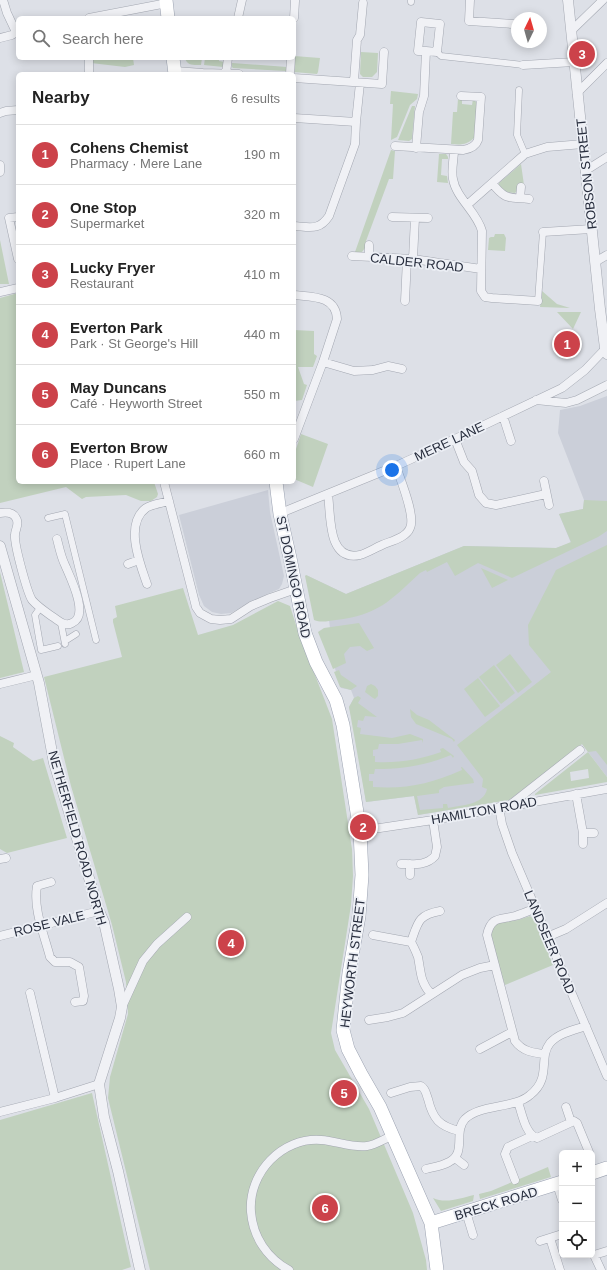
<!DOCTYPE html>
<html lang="en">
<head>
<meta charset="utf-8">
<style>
  :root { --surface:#fff; --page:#f2f2f2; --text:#222; --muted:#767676; --line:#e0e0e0; --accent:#cc424a }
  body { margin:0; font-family:Helvetica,sans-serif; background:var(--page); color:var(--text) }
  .controls { position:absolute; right:12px; bottom:12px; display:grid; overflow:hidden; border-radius:6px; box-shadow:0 2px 10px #0003 }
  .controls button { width:36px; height:36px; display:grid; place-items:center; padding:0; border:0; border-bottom:1px solid var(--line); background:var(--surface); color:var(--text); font:20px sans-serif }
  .compass { position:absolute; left:511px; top:12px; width:36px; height:36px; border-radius:50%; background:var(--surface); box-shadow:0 2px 10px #0003; rotate:5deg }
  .you { position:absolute; left:392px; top:470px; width:14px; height:14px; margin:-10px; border:3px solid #fff; border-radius:50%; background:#1a73e8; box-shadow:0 0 0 6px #1a73e833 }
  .badge { display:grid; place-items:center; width:26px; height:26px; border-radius:50%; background:var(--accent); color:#fff; font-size:13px; font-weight:700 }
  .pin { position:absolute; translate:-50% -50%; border:2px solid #fff; box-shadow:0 1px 4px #0006 }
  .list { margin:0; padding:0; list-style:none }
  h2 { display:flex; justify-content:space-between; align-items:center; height:52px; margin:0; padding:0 16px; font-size:17px }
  h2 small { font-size:13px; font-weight:400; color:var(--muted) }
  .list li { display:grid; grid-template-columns:26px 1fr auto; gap:12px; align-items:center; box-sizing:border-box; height:60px; padding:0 16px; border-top:1px solid var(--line) }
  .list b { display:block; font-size:15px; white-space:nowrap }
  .list p { margin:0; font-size:13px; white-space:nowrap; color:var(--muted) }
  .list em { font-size:13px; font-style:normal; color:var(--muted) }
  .icon { flex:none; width:22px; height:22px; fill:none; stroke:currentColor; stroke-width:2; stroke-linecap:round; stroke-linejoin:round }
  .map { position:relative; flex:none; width:607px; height:1270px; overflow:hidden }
  .search { position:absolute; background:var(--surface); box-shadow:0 2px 10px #0003; left:16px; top:16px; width:280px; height:44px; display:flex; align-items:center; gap:10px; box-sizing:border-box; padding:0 14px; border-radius:6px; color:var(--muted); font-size:15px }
  .panel { position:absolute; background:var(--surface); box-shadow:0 2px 10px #0003; left:16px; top:72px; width:280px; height:412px; border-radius:6px }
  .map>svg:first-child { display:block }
  .built { fill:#cbcfd9 }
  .green { fill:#c1d1be; fill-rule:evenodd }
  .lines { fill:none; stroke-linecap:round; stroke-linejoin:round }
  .pedestrian-casing { stroke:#a3a7b1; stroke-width:7 }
  .minor-casing { stroke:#a3a7b1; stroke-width:9 }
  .tertiary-casing { stroke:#a3a7b1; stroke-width:11 }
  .primary-casing { stroke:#9ca3b2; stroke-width:14 }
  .pedestrian { stroke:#f0f1f5; stroke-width:6 }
  .minor { stroke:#f0f1f5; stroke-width:8 }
  .tertiary { stroke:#f0f1f5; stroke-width:10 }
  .primary { stroke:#fff; stroke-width:13 }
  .labels { text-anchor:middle; stroke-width:3.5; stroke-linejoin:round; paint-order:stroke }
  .street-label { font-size:13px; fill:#272d3d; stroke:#eceff5 }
</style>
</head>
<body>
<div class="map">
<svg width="607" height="1270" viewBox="0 0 607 1270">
  <rect width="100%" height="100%" fill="#dde0e7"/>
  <path class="built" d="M607 396V777L582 744 509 800 418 815 414 796 366 802 354 727 349 707 354 698 351 690 341 688 325 636 330 628 329 620 306 575 346 594 464 546 556 548 571 543 559 514 583 509 584 500 558 433 560 410 580 406Z
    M268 490 270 512 284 576 282 584 279 589 256 599 231 613 221 614 212 612 204 606 199 595 179 515Z"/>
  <path class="green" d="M361 52 378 53 377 72 372 77H363L360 74Z
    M294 56 320 58 318 72 317 74 294 72Z
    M90 58H133L134 65 125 67 91 63Z
    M185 58H202L201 65C194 65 187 66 185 58Z
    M205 58H219V61L225 62 223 67 204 65Z
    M232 63 287 67 286 71 233 68 232 67Z
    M391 91 418 94 417 99 410 105 397 137 391 140 393 104H390Z
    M458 99H462V104L472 105 473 99 477 103 475 137C467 145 461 145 451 144L453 112H457Z
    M412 106H415L412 139 409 141 398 140Z
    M391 150 395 151 393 179H389L366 241 365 248 362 252H355Z
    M439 154H446L448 157V159H442L441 175 447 176 448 183 437 182Z
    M521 164 524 185 518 184 517 191 515 193 504 192 499 186V183Z
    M495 234H504L506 238 505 251 488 250 489 238 491 237H494Z
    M0 240 9 284H0Z
    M542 291 557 304 570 308 540 307Z
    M18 293V482H154L158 494 157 497 151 501H141L126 495 86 497 82 499 66 487 0 503V298Z
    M557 312H581L573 329Z
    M294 330 314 331V354L317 356 313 367H298L304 384 307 385 302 400 294 401Z
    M301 434 328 444 313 487 294 479V455Z
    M584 500 607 501V531L598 537 512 578 478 563 455 576 447 562 427 572 426 570 420 573C390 601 378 615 336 620 328 621 321 623 314 620L305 576 306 575 346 594 464 546 556 548 571 542 559 514 583 509Z
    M607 545V765L596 751 588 752 607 777V782L535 795V794L588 752 582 744 509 800 418 815 414 796 366 802 349 707 354 698 358 696 361 698 358 703 377 717 365 716 363 721 358 720 357 727 361 728 360 734 392 738 410 734 423 739V743L422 740 398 744H379L378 749 373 750V756H375V762C400 763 418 760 441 752L440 749 443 748 454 756 453 758 451 755C424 766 403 769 375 769L374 774H369V781H373V787C408 789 430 784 462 770L461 767H462L473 779 474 783 444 787 439 790V793L417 796 420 810 443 808V804H447L448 808C461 805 484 805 487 789L482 787 483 779 457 745 551 672 529 645 528 625 556 570ZM588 769 589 778 571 781 570 772Z
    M481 568 508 580 492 588Z
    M0 572 24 672 0 678Z
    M183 588 198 635 233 625 278 601 290 606 298 631 332 719 352 849 353 876 351 905 331 1033 335 1050 369 1109 413 1213 426 1260 427 1270H150L108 1098 110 1077 128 1014 126 982 112 925 71 786 44 677 122 657 113 622V619L117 617 115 606Z
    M359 623 374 648 367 651 360 646 350 647 344 654 346 663 333 669 318 632 324 628Z
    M510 654 532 682 518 693 496 665Z
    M494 665 515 693 501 704 479 677Z
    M339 670 341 675 357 686 351 690 340 687 334 672Z
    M478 678 500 706 485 717 464 689Z
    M371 684 375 686 378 690V696L375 699 373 698 365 692 367 686Z
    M410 709 417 715 429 720 455 740 454 742 452 739 416 724 411 717Z
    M0 736 14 743 13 747 33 761 43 758 67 838 7 853 0 849Z
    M530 916 535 920 553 965 505 985 502 977H501L490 933 496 923 518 920Z
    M92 1093 131 1267 122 1270H0V1120Z
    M548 1167 551 1177 480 1199 479 1194 491 1191Z
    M474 1195 473 1201 441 1211 433 1198C446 1204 461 1198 474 1195Z"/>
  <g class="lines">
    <g class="pedestrian-casing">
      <path id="pedestrian" d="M411 2V0
        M437 52 441 56 523 65
        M519 90 517 135 525 154
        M538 301 543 232
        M48 518 65 514 96 640
        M40 608 35 615 41 650 58 646
        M61 623 65 644
        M65 641 76 634"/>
    </g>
    <g class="minor-casing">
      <path id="minor" d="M3 0 7 13 16 32
        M470 0 469 21 513 24
        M89 18 167 3
        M238 18 242 0
        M294 18 295 1
        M571 31 603 0
        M0 38 12 35 18 31
        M523 65 574 62
        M175 71 203 73 239 74
        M226 73 228 58
        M89 74V58
        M290 74 291 58
        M294 78 382 84 384 52
        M354 81 357 40 360 35 363 3
        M577 93 607 63
        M0 113 6 111 18 110
        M294 118 356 122
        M395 146 463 150C469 149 476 146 478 140L481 97 461 96
        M416 148 419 112 424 96 426 51H418L421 22 440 24 437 52 426 51
        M454 150C454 159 451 170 453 179 456 198 477 212 482 231L481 291 485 297 492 298 538 301
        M0 165V172
        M585 171 607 157
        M492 183C506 201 509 197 529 199
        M520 198 521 187
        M467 205 525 154 547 147 583 144
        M18 217 9 218 18 259
        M392 217 428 218
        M294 226C310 227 319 231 329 216L355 144 356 122 360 83
        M543 232 591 229
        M352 256 413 259 481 269
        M369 257V245
        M413 259 415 218
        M595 262 607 255
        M0 292 18 288
        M294 295C311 297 336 295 337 319L323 362 294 439
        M405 301 407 259
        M323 362 354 371 373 370 388 366 402 369
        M536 400 566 403 577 400 607 385
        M503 416 511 441
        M455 439 464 462 472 471 479 495 486 503 496 505 546 494
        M544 481 549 505
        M164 482 192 591 196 607 200 613 211 619 220 620 231 619 251 606 270 598 296 589
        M328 494C331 515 327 562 360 555 367 553 375 548 382 545 391 541 406 538 410 528 416 516 400 479 396 466
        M0 513C6 512 13 512 16 518 20 524 15 529 15 535 14 544 27 592 32 600 38 607 46 612 53 617 59 621 65 627 72 623 90 616 70 577 65 565 61 557 59 547 57 539
        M280 514 288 510 396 466 455 439 562 388 585 370 607 347
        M128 564 139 560
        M147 584C140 564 124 524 146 508 152 504 163 503 169 501
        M0 684 37 675
        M576 794 583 833V844
        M510 805 580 750
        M499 807 502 824 512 853 607 1076
        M360 831 433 820 607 789
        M583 833H594
        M0 859 6 858
        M401 864C414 864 426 866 435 856L437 847 433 820
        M410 875V864
        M51 882 37 886C33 909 44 934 50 957L55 962H70L79 967 84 996 83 1001 75 1002
        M536 908C529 911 522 914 515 916 500 920 491 916 487 935L515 1041C522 1051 533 1053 545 1054
        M373 935 411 942C414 947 416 952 418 957 421 972 420 982 431 994
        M0 936 99 911
        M547 937 566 929 607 903
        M411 942C418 922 418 915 440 911
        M30 993 55 1098
        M122 1007 143 961 157 944 187 917
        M369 1020 388 1017 403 1013 462 975 480 968 495 965
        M480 1049 512 1032
        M391 1093 410 1087 421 1086C426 1089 426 1094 428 1099 433 1119 439 1126 459 1131
        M518 1102C522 1113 525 1134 537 1138L574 1121 577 1123 589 1152
        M566 1107 571 1122
        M0 1112 55 1098 99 1084
        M455 1158 464 1165
        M426 1169C434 1167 442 1166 449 1162 467 1153 453 1132 465 1119 480 1104 514 1109 530 1095 552 1078 538 1058 550 1043 559 1033 574 1030 586 1026
        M515 1180 505 1154 508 1147 532 1136
        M557 1184 562 1200
        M466 1212 473 1235
        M550 1238 560 1270
        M540 1241 562 1234
        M289 1270C267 1258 253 1237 251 1212 248 1173 282 1137 321 1140 337 1141 351 1148 367 1146 375 1145 384 1139 392 1136
        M601 1270 594 1255 607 1251"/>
    </g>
    <g class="tertiary-casing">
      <path id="tertiary" d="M568 0 600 309 605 348 607 354
        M0 546 39 683 54 763 99 911 104 922 119 989 122 1007 120 1018 99 1084 104 1117 118 1171 140 1270"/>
    </g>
    <g class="primary-casing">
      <path id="primary" d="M166 0 168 18
        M173 58 175 74
        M276 482 280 514 290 558 305 633 316 662 336 700 343 725 360 831 362 875 359 916 349 973 343 1030 348 1049 361 1074 380 1107 431 1223 437 1270
        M592 1173 607 1168
        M431 1223 562 1182"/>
    </g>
    <use href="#pedestrian" class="pedestrian"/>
    <use href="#minor" class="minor"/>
    <use href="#tertiary" class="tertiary"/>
    <use href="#primary" class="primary"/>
  </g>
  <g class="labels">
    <g class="street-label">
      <text transform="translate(586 174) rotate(-96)" y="5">ROBSON STREET</text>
      <text transform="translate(417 262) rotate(6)" y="5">CALDER ROAD</text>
      <text transform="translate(449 441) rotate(-25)" y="5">MERE LANE</text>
      <text transform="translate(294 577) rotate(78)" y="5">ST DOMINGO ROAD</text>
      <text transform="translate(484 810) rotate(-10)" y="5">HAMILTON ROAD</text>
      <text transform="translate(78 838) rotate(74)" y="5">NETHERFIELD ROAD NORTH</text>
      <text transform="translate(49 923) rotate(-14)" y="5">ROSE VALE</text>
      <text transform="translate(550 942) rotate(67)" y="5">LANDSEER ROAD</text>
      <text transform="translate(352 963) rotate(-83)" y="5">HEYWORTH STREET</text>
      <text transform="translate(496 1203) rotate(-17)" y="5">BRECK ROAD</text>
    </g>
  </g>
</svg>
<div class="controls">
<button>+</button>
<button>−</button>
<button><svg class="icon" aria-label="locate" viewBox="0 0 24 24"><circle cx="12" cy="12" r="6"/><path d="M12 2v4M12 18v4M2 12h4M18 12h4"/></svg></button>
</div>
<svg class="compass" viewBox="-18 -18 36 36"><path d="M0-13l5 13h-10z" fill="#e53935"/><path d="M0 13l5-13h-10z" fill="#767676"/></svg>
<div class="you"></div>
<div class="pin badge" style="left:567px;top:344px">1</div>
<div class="pin badge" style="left:363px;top:827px">2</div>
<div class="pin badge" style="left:582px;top:54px">3</div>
<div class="pin badge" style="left:231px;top:943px">4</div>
<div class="pin badge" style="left:344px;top:1093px">5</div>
<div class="pin badge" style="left:325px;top:1208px">6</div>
<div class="search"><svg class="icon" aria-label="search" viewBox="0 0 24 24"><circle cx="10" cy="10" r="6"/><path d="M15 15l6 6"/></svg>Search here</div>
<section class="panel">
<h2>Nearby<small>6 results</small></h2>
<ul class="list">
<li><span class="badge">1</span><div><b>Cohens Chemist</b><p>Pharmacy · Mere Lane</p></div><em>190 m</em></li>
<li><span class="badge">2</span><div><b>One Stop</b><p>Supermarket</p></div><em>320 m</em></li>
<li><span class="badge">3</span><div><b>Lucky Fryer</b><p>Restaurant</p></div><em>410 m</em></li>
<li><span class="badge">4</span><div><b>Everton Park</b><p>Park · St George's Hill</p></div><em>440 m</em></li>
<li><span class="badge">5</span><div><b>May Duncans</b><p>Café · Heyworth Street</p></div><em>550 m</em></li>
<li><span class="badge">6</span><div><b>Everton Brow</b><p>Place · Rupert Lane</p></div><em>660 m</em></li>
</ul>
</section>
</div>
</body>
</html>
